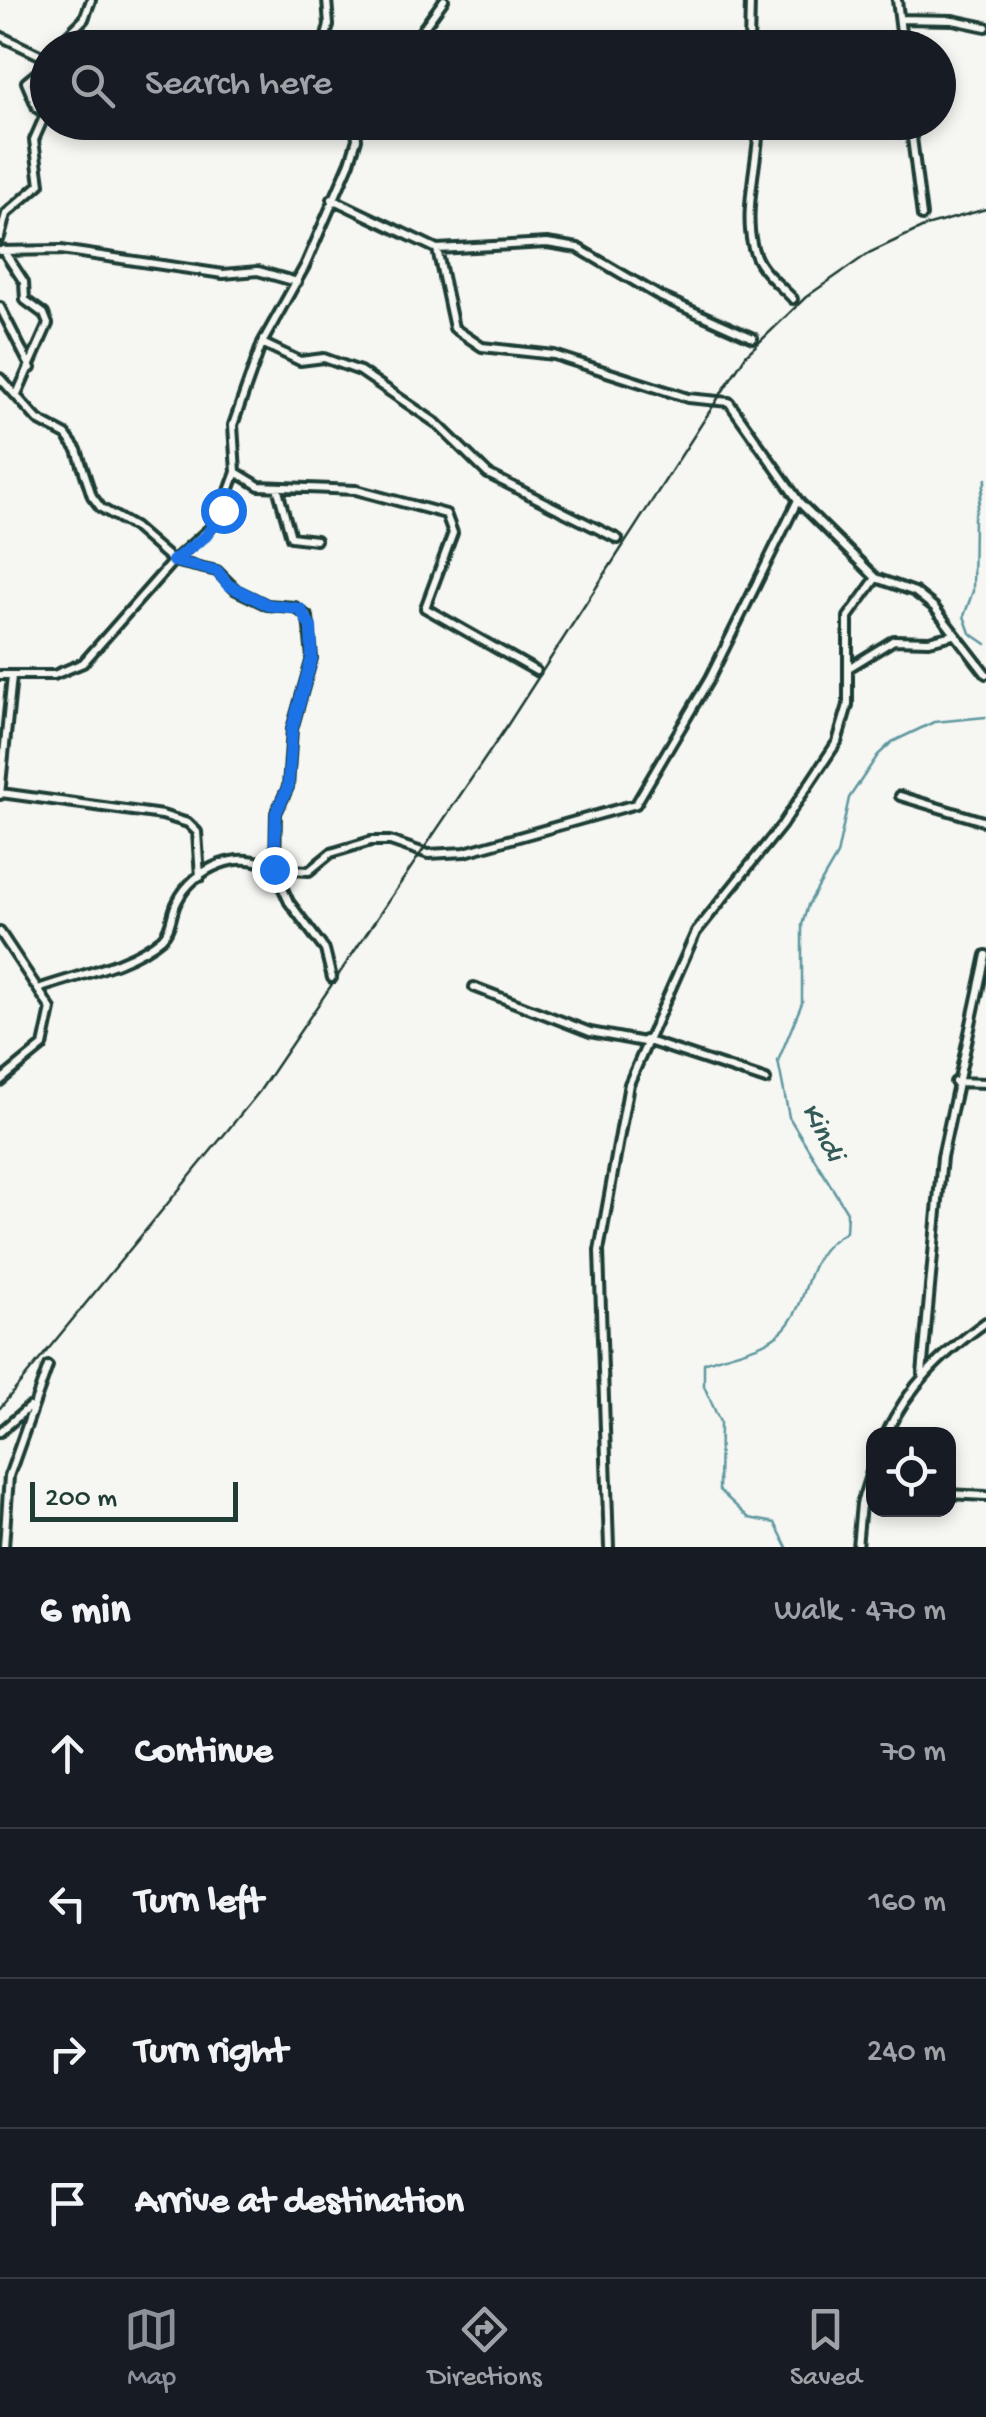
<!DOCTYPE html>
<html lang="en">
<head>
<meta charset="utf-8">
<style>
  :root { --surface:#171b24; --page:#242831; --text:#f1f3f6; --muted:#9ea1a6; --line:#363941; --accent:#8c9099 }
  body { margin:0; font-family:"Gochi Hand",sans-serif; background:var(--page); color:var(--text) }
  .controls { position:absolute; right:30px; bottom:30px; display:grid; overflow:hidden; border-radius:20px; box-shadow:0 5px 15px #0003 }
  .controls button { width:90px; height:90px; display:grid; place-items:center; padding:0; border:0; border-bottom:2px solid var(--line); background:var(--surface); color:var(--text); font:50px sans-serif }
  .scale { position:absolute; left:30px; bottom:25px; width:208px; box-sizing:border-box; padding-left:10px; border:5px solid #1f3d34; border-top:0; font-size:28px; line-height:35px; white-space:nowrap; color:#1f3d34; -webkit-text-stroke:8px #f6f6f2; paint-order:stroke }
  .stop { position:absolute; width:30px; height:30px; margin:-22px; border:8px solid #1a73e8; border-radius:50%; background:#fff }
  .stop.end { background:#1a73e8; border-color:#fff; box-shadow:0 2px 10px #0008 }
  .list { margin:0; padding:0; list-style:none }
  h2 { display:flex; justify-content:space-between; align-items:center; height:130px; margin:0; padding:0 40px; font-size:42px }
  h2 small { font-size:32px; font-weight:400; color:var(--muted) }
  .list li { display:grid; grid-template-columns:65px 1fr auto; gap:30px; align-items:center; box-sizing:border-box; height:150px; padding:0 40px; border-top:2px solid var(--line) }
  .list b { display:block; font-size:38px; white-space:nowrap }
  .list em { font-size:32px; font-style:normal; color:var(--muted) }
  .icon { flex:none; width:55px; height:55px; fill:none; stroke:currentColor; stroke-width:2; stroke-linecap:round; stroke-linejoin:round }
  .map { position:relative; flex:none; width:986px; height:1547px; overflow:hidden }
  .search { position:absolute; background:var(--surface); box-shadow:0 5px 15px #0003; left:30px; right:30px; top:30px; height:110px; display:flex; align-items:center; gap:25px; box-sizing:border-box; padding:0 35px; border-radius:55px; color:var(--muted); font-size:38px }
  .sheet { height:730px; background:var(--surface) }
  nav { display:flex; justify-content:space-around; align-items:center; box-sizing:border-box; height:140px; border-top:2px solid var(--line); background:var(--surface); font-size:28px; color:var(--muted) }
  nav a { display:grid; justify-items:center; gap:5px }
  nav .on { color:var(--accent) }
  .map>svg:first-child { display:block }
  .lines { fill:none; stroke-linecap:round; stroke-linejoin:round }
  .stream { stroke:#5e989f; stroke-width:2.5 }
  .minor-casing { stroke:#1f3d34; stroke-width:14 }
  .minor { stroke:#f6f6f2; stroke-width:6 }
  .rail { stroke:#1f3d34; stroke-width:2.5 }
  .route { stroke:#1a73e8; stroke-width:12 }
  .labels { text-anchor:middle; stroke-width:8; stroke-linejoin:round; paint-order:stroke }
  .water-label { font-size:30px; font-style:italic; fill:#345b58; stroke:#f6f6f2 }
</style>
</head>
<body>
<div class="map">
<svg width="986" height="1547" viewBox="0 0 986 1547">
  <rect width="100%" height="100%" fill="#f6f6f2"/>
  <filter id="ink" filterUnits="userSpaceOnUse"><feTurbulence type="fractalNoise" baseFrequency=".01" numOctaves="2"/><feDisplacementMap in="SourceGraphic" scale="20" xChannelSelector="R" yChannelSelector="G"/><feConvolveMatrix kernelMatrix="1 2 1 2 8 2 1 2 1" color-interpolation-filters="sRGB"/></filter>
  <g filter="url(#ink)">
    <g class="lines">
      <path class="stream" d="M986 479 974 517 973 591 964 616 970 633 986 644
        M787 1547 775 1523 749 1518 719 1490 720 1422 704 1386V1363C730 1352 771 1349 789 1323 812 1292 803 1255 846 1232L847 1212 789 1117 778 1061 802 1003V925L808 905 837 855 849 798 878 755 892 742 934 722 986 717"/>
      <g class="minor-casing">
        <path id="minor" d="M897 0 903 48
          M900 19 953 20 986 27
          M0 36 48 59
          M55 48 84 19 91 0
          M323 48 329 25 327 0
          M409 48 444 0
          M749 48 750 0
          M46 115 37 108 26 82 48 64
          M70 122 98 133 109 122
          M759 122C759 162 737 228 760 264 768 277 783 288 793 299
          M910 122 922 216
          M332 199 437 249 454 328 482 347 554 355 688 398 729 402 800 503 876 578 915 592 934 607 986 674
          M0 237 6 214 40 184 34 140 45 115
          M437 249 547 243 578 248 661 297 753 338
          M3 250 24 282 25 300 44 314 48 324 17 394
          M0 251 61 250 223 274 258 271 297 282
          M0 307 31 368
          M262 343 300 361 324 358 360 371 436 423 488 474 618 539
          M0 378 38 420 66 435 77 450 92 496 101 508 134 527 173 561 217 571 236 590 267 605 295 607 308 617 312 658 292 729 288 787 276 813 275 869
          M236 472 259 486 356 490 446 514 453 533 425 608 536 671
          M277 487 291 537 316 540
          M850 667 894 640 929 641 953 635
          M0 675H54L83 663 173 561 218 521 236 472 233 425 262 343 305 266 350 162 357 139 355 122
          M1 793 162 815 188 823 197 832 200 877
          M0 795 12 676
          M900 796 986 822
          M274 869 309 871 331 853 371 841H390L428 854 465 852 636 804 710 678 797 502
          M0 932 51 1009 43 1046 0 1081
          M474 987 590 1032 644 1042
          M41 988C79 975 132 964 162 938 172 929 171 913 177 902 194 867 242 847 274 869L289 902 325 950 332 978
          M645 1040 766 1080
          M955 1082 986 1083
          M922 1374 942 1157 986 955
          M0 1432 29 1407
          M886 1434C909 1385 942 1354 986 1322
          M948 1494 986 1496
          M861 1504H874
          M4 1547 9 1476 48 1366
          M609 1547 599 1251 629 1084 696 932 782 825 837 742 848 705V617L876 578
          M857 1547 861 1504 874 1462"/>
      </g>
      <use href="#minor" class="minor"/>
      <path class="rail" d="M0 1408 259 1092 505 729 746 355 806 297 869 253 926 226 986 209"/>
    </g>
  </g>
  <g class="lines" filter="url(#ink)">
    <path class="route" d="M223 510 206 536 173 561 217 571 228 585 268 605 300 609 311 627 312 658 292 729 288 787 276 813 274 869"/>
  </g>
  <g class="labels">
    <g class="water-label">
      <text transform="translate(825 1131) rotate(62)" y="10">Kindi</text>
    </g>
  </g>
</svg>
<div class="controls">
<button><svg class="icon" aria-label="locate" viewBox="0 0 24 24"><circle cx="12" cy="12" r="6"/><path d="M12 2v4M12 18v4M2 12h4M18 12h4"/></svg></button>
</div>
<div class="scale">200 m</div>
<div class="stop" style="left:223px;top:510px"></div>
<div class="stop end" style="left:274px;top:869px"></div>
<div class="search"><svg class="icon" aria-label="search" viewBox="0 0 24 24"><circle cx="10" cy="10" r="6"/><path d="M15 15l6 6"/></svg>Search here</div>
</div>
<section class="sheet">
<h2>6 min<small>Walk · 470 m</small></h2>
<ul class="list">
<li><svg class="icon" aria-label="ahead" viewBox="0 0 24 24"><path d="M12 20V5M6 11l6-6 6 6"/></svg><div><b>Continue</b></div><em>70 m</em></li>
<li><svg class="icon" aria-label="left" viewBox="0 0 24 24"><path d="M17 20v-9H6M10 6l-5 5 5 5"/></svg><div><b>Turn left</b></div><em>160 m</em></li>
<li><svg class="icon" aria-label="right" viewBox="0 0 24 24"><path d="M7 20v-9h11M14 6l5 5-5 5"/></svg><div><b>Turn right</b></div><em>240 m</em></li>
<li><svg class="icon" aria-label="arrive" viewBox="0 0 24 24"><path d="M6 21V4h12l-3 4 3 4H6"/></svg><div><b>Arrive at destination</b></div></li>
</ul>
</section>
<nav>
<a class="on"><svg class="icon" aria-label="map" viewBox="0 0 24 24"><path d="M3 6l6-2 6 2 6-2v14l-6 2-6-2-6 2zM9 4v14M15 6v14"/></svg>Map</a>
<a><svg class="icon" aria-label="directions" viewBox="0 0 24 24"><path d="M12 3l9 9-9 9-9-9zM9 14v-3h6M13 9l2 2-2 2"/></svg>Directions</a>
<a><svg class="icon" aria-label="saved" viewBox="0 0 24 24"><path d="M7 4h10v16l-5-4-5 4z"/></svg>Saved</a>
</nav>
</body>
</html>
